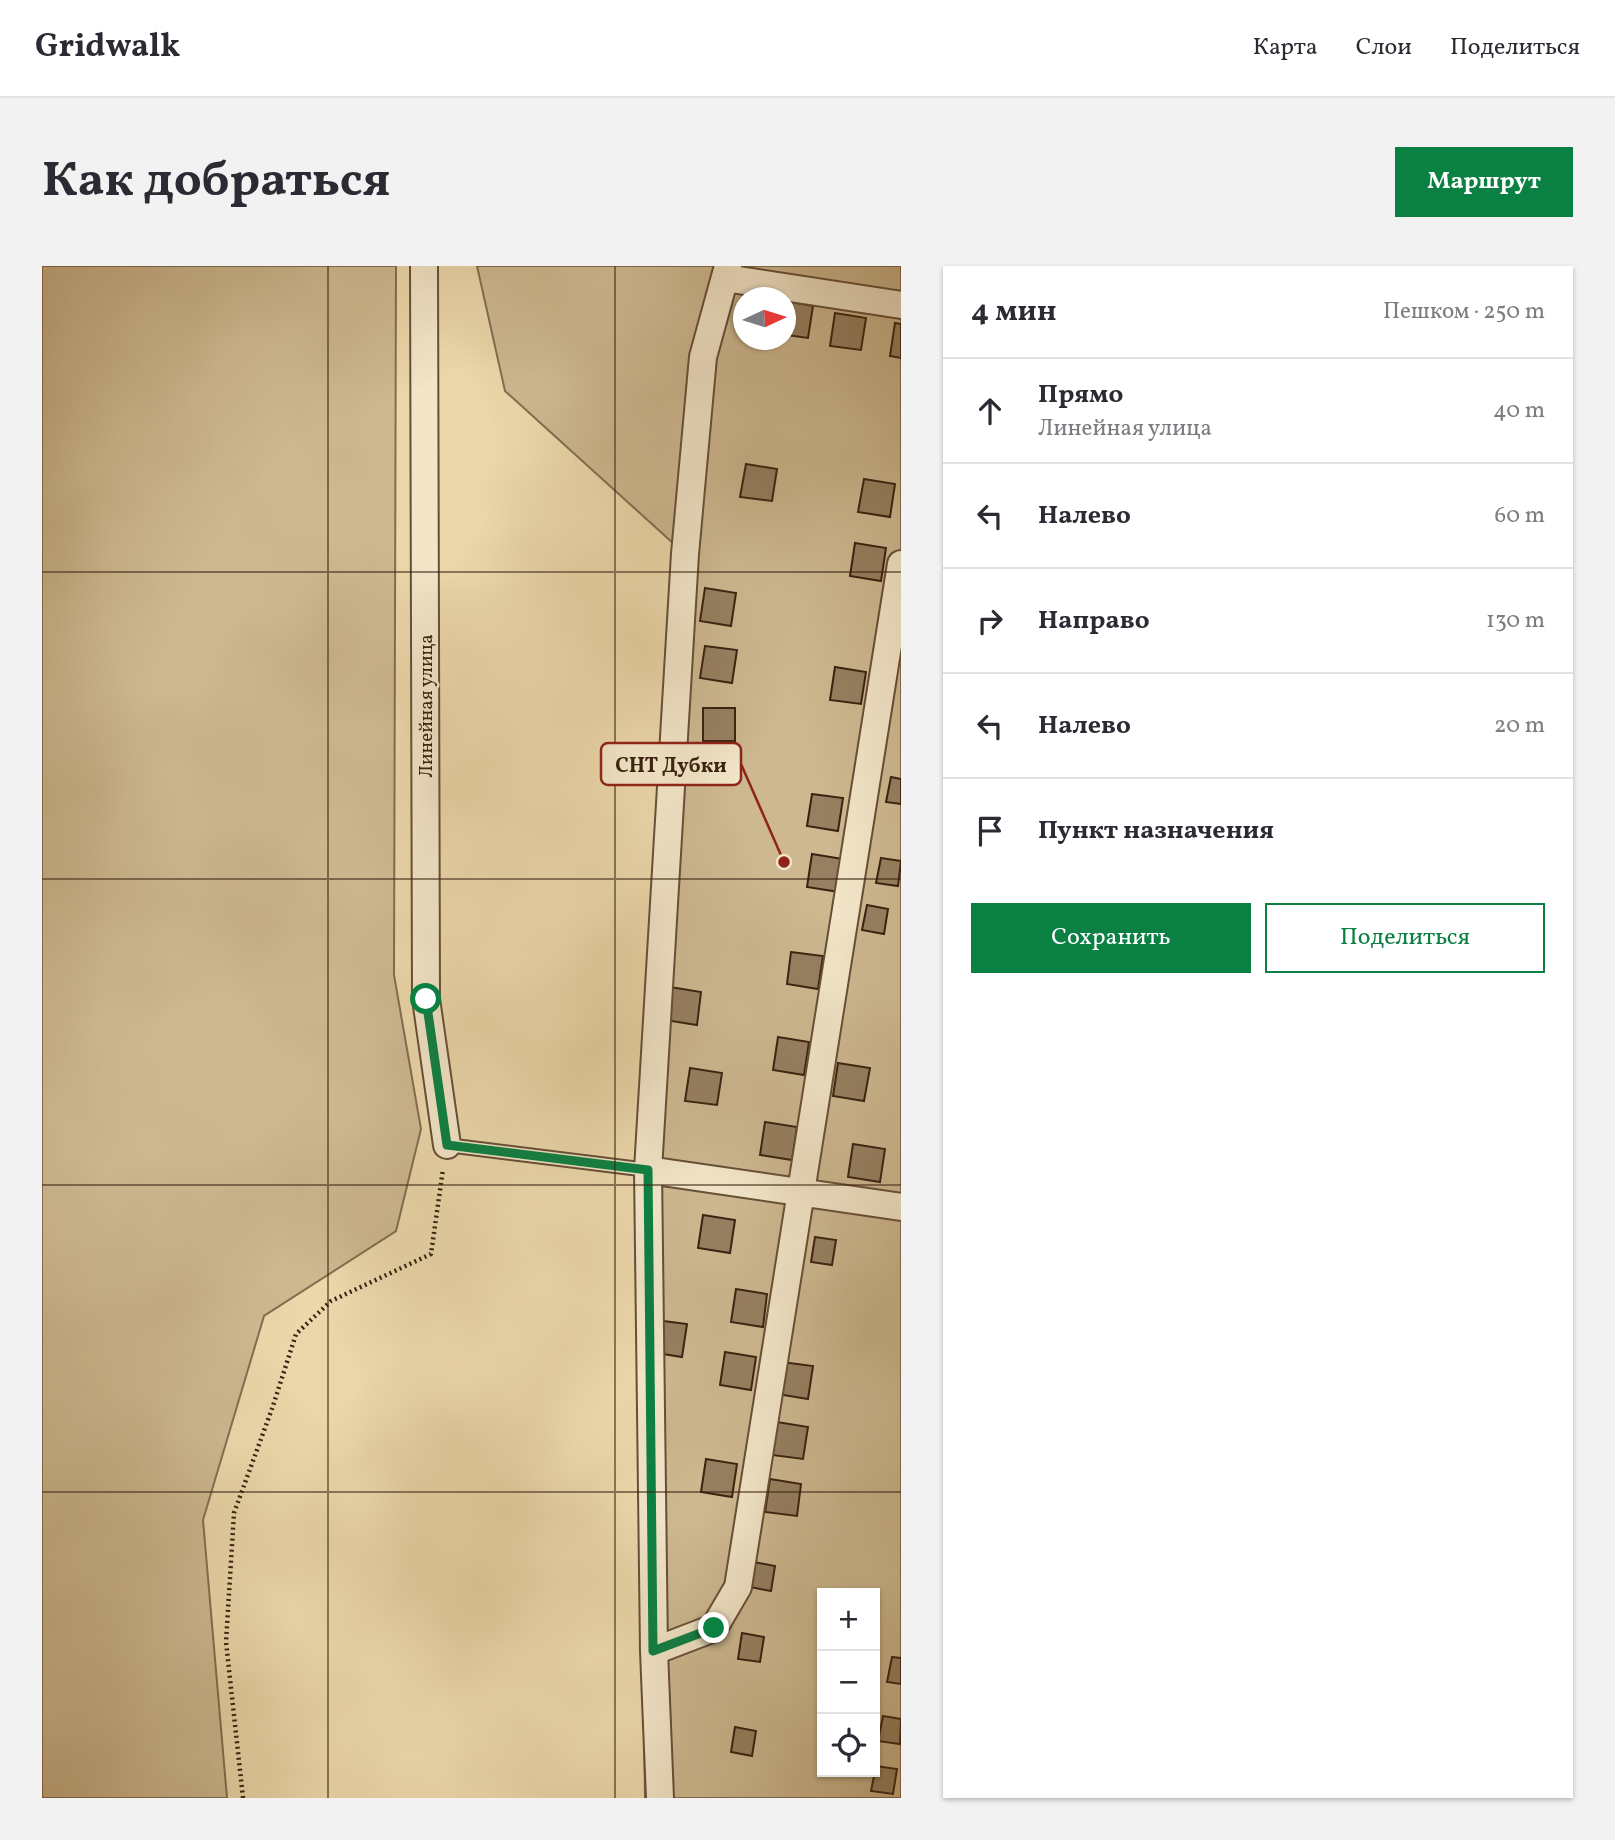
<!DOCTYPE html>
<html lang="ru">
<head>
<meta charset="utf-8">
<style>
  :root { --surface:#fff; --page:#f2f2f3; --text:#2b2b33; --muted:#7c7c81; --line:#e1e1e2; --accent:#0b8043 }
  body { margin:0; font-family:Vollkorn,serif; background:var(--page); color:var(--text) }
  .controls { position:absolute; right:21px; bottom:21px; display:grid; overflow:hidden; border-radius:0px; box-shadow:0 2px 5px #0004 }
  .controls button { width:63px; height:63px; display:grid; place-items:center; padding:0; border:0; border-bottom:2px solid var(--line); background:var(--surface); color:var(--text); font:35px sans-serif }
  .compass { position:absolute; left:691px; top:21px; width:63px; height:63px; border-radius:50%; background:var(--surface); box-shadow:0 2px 5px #0004; rotate:86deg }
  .stop { position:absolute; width:21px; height:21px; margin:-16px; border:5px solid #0b8043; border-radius:50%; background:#fff }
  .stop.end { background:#0b8043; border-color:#fff; box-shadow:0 2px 7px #0008 }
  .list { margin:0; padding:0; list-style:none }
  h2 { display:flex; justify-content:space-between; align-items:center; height:91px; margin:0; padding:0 28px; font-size:30px }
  h2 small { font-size:23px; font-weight:400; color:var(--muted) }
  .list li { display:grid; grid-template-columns:46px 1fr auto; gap:21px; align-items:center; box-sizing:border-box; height:105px; padding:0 28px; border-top:2px solid var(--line) }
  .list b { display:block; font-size:26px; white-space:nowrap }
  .list p { margin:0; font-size:23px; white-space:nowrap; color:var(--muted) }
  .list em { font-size:23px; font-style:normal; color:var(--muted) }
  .actions { display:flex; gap:14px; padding:21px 28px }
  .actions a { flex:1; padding:16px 0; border:2px solid var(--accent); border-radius:0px; text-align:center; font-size:24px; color:var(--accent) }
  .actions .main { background:var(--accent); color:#fff }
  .icon { flex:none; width:38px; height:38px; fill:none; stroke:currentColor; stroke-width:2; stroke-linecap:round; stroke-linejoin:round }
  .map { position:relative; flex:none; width:859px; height:1532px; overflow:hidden; border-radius:0px }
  header { display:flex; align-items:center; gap:42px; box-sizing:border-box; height:98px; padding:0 35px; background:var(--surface); border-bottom:2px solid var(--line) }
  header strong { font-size:33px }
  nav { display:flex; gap:38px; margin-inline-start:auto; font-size:24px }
  .intro { display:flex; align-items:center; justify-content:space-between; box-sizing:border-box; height:168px; padding:0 42px }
  h1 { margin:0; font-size:49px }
  .button { padding:18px 32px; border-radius:0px; background:var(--accent); color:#fff; font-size:24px; font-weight:700 }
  main { display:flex; gap:42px; padding:0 42px }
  aside { flex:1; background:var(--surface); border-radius:0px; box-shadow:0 2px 5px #0004 }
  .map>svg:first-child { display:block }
  .green { fill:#cdb890; stroke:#836d50; stroke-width:2; fill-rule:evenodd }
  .building { fill:#968061; stroke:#392211; stroke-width:2 }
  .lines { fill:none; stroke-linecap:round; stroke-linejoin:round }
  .lane-casing { stroke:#664f37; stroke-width:16 }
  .street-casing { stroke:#664f37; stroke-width:30 }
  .path { stroke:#392211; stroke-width:4.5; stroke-dasharray:2 3.5; stroke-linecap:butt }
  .lane { stroke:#f2e5c8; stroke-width:12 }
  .street { stroke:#f2e5c8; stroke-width:26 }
  .route { stroke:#0b8043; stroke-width:9 }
  .grid { fill:none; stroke:#392211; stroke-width:2; stroke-opacity:0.55 }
  .labels { text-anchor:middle; stroke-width:5; stroke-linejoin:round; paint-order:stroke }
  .street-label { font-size:19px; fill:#392211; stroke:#f2e5c8 }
  .leader { fill:none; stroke:#8f2418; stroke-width:2.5 }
  .callout-dot { fill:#8f2418; stroke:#f2e5c8; stroke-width:2.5 }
  .callout { fill:#f2e5c8; stroke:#8f2418; stroke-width:2.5 }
  .callout-label { font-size:21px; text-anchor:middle; font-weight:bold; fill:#392211 }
</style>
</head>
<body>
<header>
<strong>Gridwalk</strong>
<nav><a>Карта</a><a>Слои</a><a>Поделиться</a></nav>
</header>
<div class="intro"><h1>Как добраться</h1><a class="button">Маршрут</a></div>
<main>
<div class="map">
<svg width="859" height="1532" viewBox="0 0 859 1532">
  <rect width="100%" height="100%" fill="#ebd7aa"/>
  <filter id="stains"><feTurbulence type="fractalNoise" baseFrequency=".00286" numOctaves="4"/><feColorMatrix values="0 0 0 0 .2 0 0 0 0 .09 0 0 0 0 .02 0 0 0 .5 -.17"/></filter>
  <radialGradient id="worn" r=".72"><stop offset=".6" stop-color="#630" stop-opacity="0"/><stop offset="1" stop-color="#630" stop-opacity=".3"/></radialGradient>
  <path class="green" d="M0 0H354L352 709 379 863 354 965 222 1050 161 1254 185 1532H0Z
    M435 0H859V1532H603L595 987 643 288 463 125ZM702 32H744V74H702ZM780 1327H833V1506H780Z"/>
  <path class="building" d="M744 35 771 40 766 72 744 69Z
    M793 47 824 52 819 84 788 80Z
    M853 57 859 58V92L848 90Z
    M704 198 735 203 730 235 698 231Z
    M822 213 853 218 848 251 816 246Z
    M813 277 844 282 839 315 808 310Z
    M663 322 694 327 689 360 658 355Z
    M663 380 695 384 690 417 658 412Z
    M793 401 824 406 819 438 788 434Z
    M661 442H693V475H661Z
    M849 511 859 513V538L844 536Z
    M770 528 801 532 796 565 765 560Z
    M770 588 801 593 797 626 765 621Z
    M839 592 859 595 856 620 834 617Z
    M825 639 846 643 842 668 820 664Z
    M749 686 781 690 776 723 745 718Z
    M628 721 659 726 655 759 623 754Z
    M736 771 767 776 762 809 731 804Z
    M796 797 828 802 822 835 791 830Z
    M648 802 680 807 675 839 643 835Z
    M723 856 755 861 750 894 718 889Z
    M811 878 843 883 838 916 806 911Z
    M661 949 693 954 688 987 656 982Z
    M773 971 794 974 790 999 769 996Z
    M694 1023 725 1028 721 1061 689 1056Z
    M614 1054 645 1058 640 1091 608 1086Z
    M683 1086 714 1091 709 1124 678 1119Z
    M740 1096 771 1100 766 1133 735 1128Z
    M735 1156 766 1161 761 1193 730 1189Z
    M664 1193 695 1198 690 1231 659 1226Z
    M728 1213 759 1218 755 1250 723 1246Z
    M712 1296 733 1300 729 1325 708 1321Z
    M700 1367 722 1371 718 1396 696 1393Z
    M850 1391 859 1392V1418L845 1416Z
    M841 1450 859 1453 858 1478 836 1475Z
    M693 1461 714 1465 710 1490 689 1486Z
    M834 1500 855 1503 851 1528 829 1525Z"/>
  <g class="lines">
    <g class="lane-casing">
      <path id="lane" d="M405 879 606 904"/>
    </g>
    <g class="street-casing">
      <path id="street" d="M382 0 384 733 405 879
        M683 12 859 39
        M606 904 859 941
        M612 1385 606 904 643 288 661 91 686 0
        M618 1532 612 1385 672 1362 696 1321 859 298"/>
    </g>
    <path class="path" d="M201 1532 184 1376 192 1247 231 1140 254 1068 289 1035 389 988 401 903"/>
    <use href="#lane" class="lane"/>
    <use href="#street" class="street"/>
  </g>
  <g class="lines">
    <path class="route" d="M384 733 405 879 606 904 611 1385 672 1362"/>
  </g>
  <path class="grid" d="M286 0V1532M573 0V1532M0 306H859M0 613H859M0 919H859M0 1226H859"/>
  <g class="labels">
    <g class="street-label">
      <text transform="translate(383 440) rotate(-90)" y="7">Линейная улица</text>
    </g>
  </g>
  <path class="leader" d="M742 596L699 498"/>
  <circle class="callout-dot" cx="742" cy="596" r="7"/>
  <rect class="callout" x="559" y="477" width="140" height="42" rx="7"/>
  <g class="callout-label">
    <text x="629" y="506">СНТ Дубки</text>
  </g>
  <rect width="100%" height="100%" filter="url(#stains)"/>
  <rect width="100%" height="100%" fill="url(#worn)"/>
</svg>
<div class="controls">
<button>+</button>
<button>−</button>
<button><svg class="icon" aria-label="locate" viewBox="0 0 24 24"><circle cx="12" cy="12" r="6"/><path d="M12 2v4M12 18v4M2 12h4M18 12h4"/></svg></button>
</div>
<svg class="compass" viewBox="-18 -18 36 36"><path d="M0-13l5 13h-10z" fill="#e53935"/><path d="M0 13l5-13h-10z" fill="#7c7c81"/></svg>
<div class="stop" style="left:384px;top:733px"></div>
<div class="stop end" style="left:672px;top:1362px"></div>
</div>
<aside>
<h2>4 мин<small>Пешком · 250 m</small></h2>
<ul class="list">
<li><svg class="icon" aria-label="ahead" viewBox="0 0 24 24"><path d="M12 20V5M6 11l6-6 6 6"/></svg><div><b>Прямо</b><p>Линейная улица</p></div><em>40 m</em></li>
<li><svg class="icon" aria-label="left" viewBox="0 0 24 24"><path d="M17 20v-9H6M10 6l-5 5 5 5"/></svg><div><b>Налево</b></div><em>60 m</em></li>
<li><svg class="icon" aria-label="right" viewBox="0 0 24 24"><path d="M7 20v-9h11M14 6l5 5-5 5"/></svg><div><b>Направо</b></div><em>130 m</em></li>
<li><svg class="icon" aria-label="left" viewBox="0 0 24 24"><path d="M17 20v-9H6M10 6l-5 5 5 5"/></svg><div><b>Налево</b></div><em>20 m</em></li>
<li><svg class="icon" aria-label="arrive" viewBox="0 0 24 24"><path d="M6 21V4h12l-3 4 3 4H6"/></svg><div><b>Пункт назначения</b></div></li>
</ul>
<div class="actions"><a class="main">Сохранить</a><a>Поделиться</a></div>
</aside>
</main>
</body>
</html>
